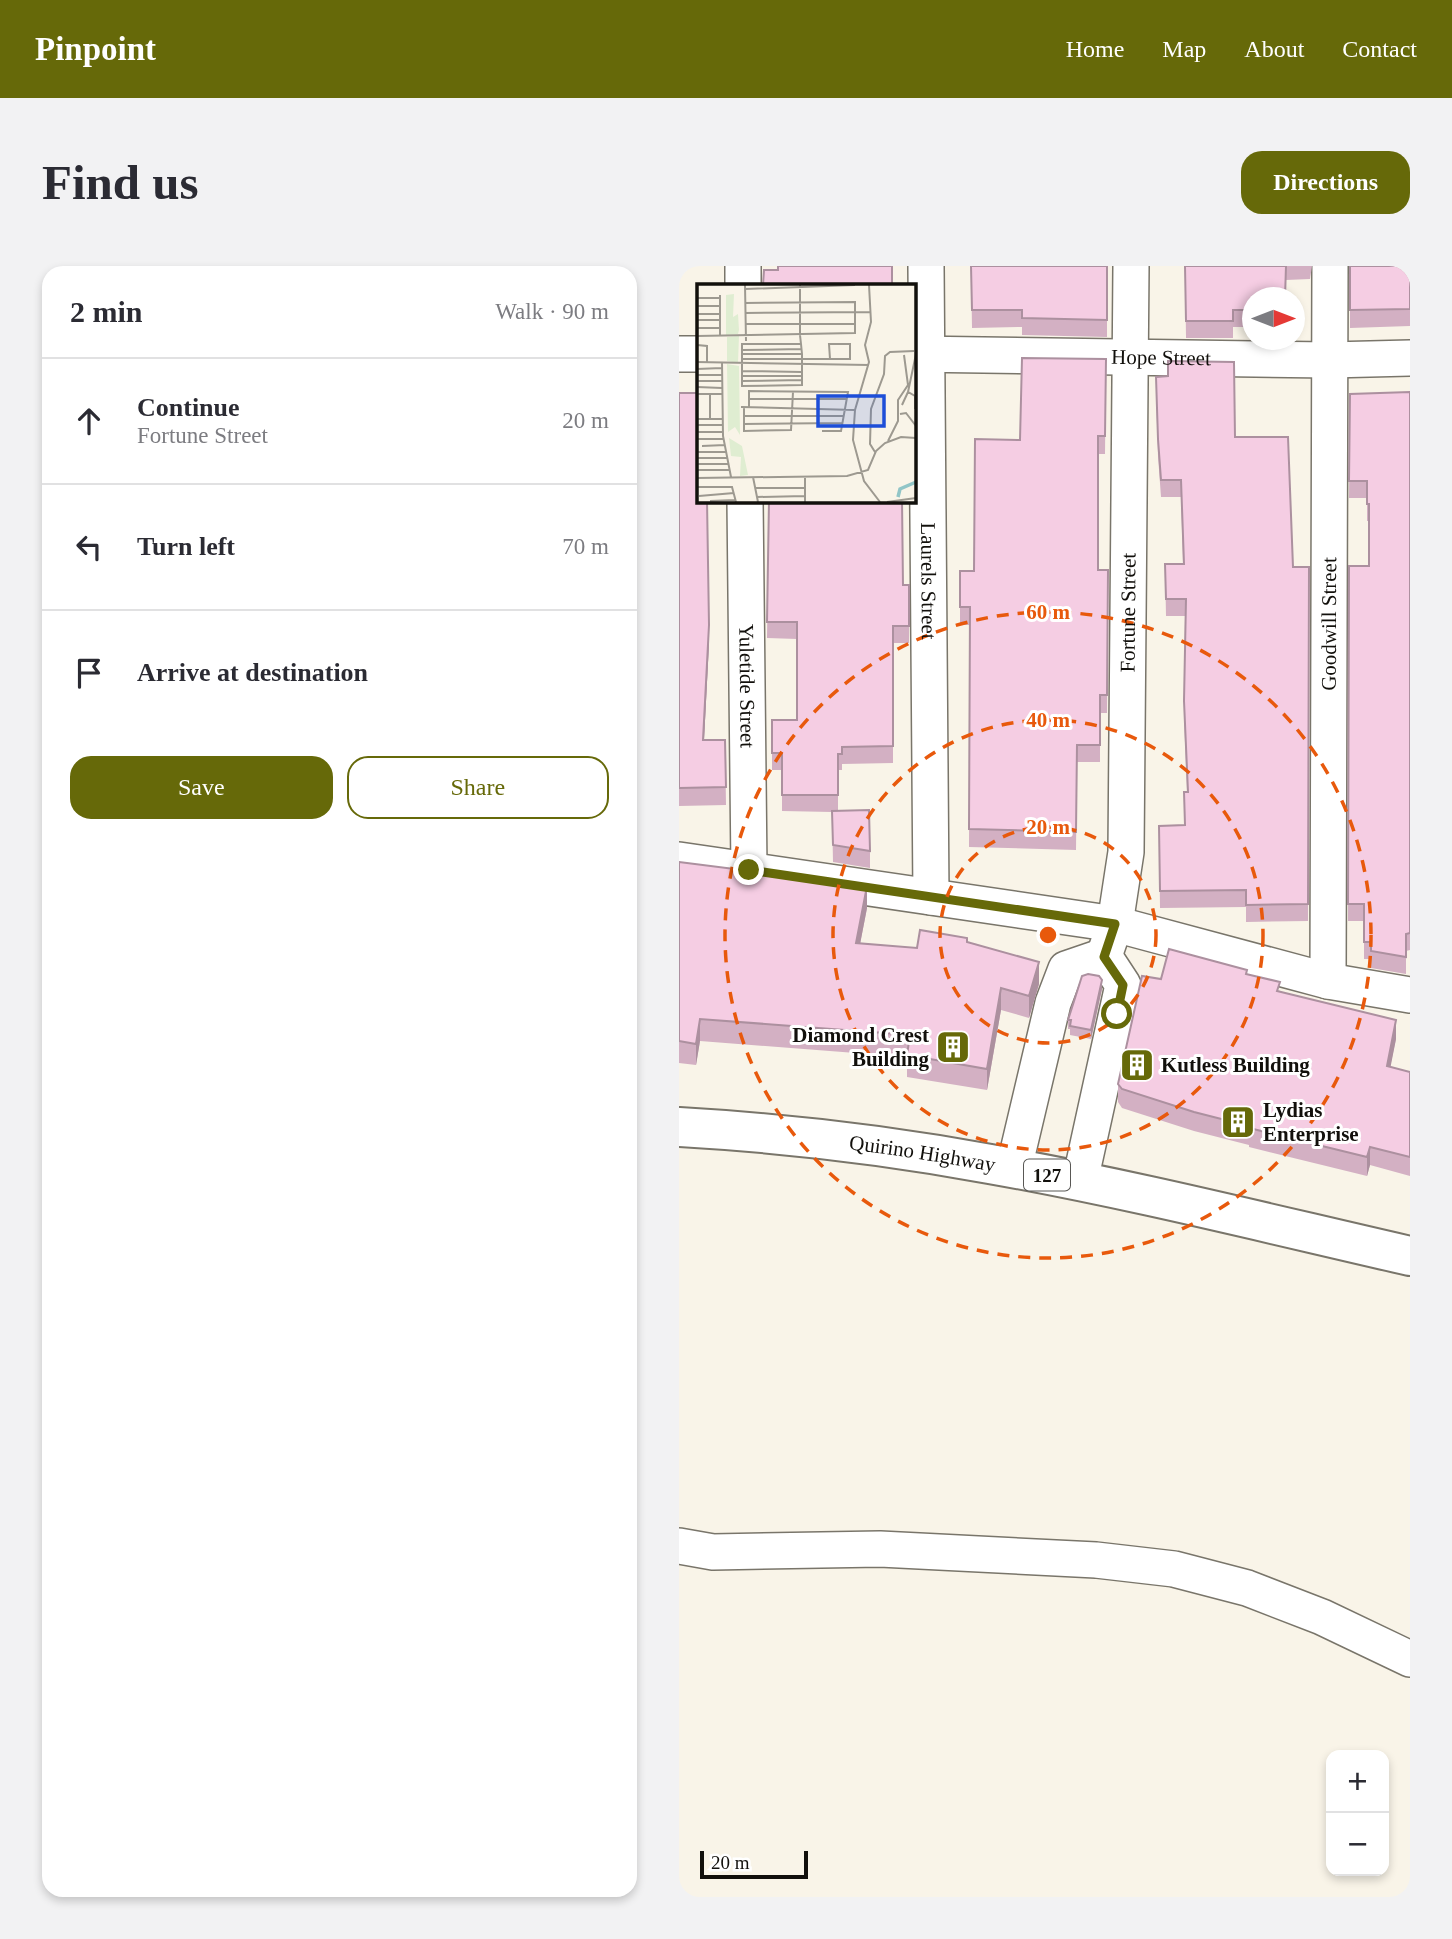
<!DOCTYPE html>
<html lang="en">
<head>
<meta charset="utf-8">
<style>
  :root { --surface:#fff; --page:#f2f2f3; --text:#2b2b33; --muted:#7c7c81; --line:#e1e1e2; --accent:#666909 }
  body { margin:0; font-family:Georgia,serif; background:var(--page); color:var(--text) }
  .controls { position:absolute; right:21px; bottom:21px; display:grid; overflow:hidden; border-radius:14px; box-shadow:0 4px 10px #0003 }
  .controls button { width:63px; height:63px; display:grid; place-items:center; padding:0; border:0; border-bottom:2px solid var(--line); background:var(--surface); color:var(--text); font:35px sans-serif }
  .compass { position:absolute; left:563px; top:21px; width:63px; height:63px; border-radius:50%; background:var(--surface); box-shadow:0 4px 10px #0003; rotate:90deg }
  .scale { position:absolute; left:21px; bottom:18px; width:108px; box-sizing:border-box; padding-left:7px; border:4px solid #12100c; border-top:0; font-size:19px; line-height:24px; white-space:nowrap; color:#12100c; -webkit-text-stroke:5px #fff; paint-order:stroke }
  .stop { position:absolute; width:21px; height:21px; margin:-16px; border:5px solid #666909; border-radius:50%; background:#fff }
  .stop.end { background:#666909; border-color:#fff; box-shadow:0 2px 7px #0008 }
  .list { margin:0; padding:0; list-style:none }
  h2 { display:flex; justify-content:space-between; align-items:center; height:91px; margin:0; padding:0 28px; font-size:30px }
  h2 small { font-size:23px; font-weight:400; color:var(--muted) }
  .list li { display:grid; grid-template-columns:46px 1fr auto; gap:21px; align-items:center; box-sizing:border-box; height:126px; padding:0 28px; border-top:2px solid var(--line) }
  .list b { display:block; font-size:26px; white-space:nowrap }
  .list p { margin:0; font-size:23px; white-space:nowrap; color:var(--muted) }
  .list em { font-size:23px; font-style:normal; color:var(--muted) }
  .actions { display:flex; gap:14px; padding:21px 28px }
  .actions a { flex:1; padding:16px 0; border:2px solid var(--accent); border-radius:21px; text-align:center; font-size:24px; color:var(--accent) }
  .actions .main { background:var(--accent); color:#fff }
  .icon { flex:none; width:38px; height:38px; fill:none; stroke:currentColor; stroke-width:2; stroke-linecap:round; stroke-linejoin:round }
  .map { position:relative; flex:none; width:731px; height:1631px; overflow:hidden; border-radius:21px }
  header { display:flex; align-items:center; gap:42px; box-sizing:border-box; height:98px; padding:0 35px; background:var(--accent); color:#fff }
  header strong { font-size:33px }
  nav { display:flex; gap:38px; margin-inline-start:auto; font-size:24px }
  .intro { display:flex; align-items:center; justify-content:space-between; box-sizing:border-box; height:168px; padding:0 42px }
  h1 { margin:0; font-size:49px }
  .button { padding:18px 32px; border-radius:21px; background:var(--accent); color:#fff; font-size:24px; font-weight:700 }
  main { display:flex; gap:42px; padding:0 42px }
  aside { flex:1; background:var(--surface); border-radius:21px; box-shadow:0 4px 10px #0003 }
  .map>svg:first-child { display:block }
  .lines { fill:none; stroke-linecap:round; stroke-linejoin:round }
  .street-casing { stroke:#79756a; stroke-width:38 }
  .primary-casing { stroke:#79756a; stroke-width:42 }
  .street { stroke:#fff; stroke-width:35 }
  .primary { stroke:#fff; stroke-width:38 }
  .wall { fill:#d3b0c3 }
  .shaded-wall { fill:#ac909f }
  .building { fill:#f5cde3; stroke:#ac909f; stroke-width:2 }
  .route { stroke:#666909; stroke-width:9 }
  .ring { fill:none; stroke:#e8590c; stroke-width:3.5; stroke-dasharray:12 9 }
  .labels { text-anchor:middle; stroke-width:6; stroke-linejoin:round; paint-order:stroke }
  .shield { fill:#fff; stroke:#595855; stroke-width:2 }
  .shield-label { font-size:19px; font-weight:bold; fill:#12100c }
  .street-label { font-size:21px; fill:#12100c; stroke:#fff }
  .poi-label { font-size:21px; font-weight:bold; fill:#12100c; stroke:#fff; text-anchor:start }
  .inset-river { fill:none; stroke:#91c5c7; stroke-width:3.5 }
  .inset-road { fill:none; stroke:#9d9990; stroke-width:2 }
  .view { fill:#1d4ed8; fill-opacity:0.15; stroke:#1d4ed8; stroke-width:3.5 }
  .inset-edge { fill:none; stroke:#12100c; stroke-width:3.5 }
  .centre { fill:#e8590c; stroke:#fff; stroke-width:3.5 }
  .ring-label { font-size:21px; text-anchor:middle; font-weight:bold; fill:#e8590c; stroke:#fff; stroke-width:6; stroke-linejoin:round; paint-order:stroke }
</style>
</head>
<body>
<header>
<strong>Pinpoint</strong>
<nav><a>Home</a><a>Map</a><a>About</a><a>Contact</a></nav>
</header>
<div class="intro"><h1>Find us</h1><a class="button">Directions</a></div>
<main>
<aside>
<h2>2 min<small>Walk · 90 m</small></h2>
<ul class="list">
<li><svg class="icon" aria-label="ahead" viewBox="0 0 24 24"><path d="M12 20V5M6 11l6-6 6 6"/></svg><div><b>Continue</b><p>Fortune Street</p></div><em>20 m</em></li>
<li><svg class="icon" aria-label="left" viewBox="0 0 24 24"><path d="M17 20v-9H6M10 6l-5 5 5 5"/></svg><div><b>Turn left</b></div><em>70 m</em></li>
<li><svg class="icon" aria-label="arrive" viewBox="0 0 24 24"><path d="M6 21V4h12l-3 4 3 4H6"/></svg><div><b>Arrive at destination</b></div></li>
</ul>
<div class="actions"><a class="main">Save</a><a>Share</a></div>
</aside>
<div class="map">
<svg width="731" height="1631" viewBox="0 0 731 1631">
  <rect width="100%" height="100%" fill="#f9f4e8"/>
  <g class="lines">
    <g class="street-casing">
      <g id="street">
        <path d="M64 0V19"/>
        <path id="s1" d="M247 0 252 631"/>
        <path d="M0 88H19"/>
        <path id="s2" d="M234 88 651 94 731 92"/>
        <path id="s3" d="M66 234 70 604"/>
        <path d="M0 594 436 658 649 715 731 729"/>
        <path id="s4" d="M425 690 436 658 447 586 452 0"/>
        <path id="s5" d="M649 715 651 0"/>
        <path d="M335 902 374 737 387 703 425 690"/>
        <path d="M401 915 444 719 425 690"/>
        <path d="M0 1280 34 1286 201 1283 417 1294 495 1303 568 1322 643 1351 731 1393"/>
      </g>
    </g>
    <g class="primary-casing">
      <g id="primary">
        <path id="s6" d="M0 861C104 867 209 879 311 898 452 923 591 958 731 990"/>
      </g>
    </g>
    <use href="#street" class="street"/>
    <use href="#primary" class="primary"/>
  </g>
  <path class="wall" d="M292 0H428V71L343 69V61L293 62Z
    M506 0H633L631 13 607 14 573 32V61H554V72H507Z
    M671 0H731V60L671 62Z
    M427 93 426 188H419V304H429L428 447H421V496H398L397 584 290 581 291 359H281V305H295L341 174Z
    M731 126V684L727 685V708L692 702V693H685V655H669L670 300H690V255H688V232H670L671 128Z
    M0 127 19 234 30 377 25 474H46L47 539 0 540Z
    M477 128 556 171 614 301H630L629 655 567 656V641L481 642 480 560 506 559 508 526 505 452 506 350H487L486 298H504L502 231H482L479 190Z
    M90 234 224 319H230V377H214V497L163 498V504H159V544L191 585V602L154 596 153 546 103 545V504H93V454H118V373L88 372Z
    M0 596 188 642 181 678 238 682 288 676 360 718 350 752 322 744 308 824 228 811V791L21 775 17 799 0 797Z
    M568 708 601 725 717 773 711 801 731 806V910L691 899 688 910 570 881V879L515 865 443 842 439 836V818L482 713Z
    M423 723 412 773 391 769V763H389V754Z"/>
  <path class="shaded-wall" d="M30 359V377L24 493V474Z
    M188 620V642L177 699V677Z
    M360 696V718L350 752V730Z
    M423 714V723L412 773V764Z
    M322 722V744L308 824V803Z
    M21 753V775L17 799V778Z
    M717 754V773L708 819V800Z
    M691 881V899L688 910V891Z"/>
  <path class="building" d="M99 0H213V19H84L85 4H99Z
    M292 0H428V54L343 52V44H293Z
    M506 0H607L606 32H573V44H554V55H507Z
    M671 0H731V43L671 44Z
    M343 92 427 93 426 170H419V304H429L428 429H421V479H398L397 566 290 563 291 341H281V305H295L296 173 341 174Z
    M489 95 555 96 556 171H609L614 301H630L629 638 567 639V624L481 625 480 560 506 559 505 526H509L505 435 507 333H487L486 298H505L502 214H482L479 173 477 111 489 110Z
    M731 126V667L727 668V691L692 685V676H685V638H669L670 300H690V238H688V215H670L671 128Z
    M0 127H19V234H28L30 359 24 474H46L47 521 0 522Z
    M90 234H223L224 319H230V360H214V480L163 481V488H159V529H103V487H93V454H118V356H88Z
    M190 544 191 585 154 579 153 545Z
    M0 596 188 620 177 677 238 682 241 664 288 672V676L360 696 350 730 322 722 308 803 228 789 231 769 21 753 17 778 0 775Z
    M490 683 568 704 567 708 601 716 598 725 717 754 708 800 731 806V891L691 881 688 891 570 862V860L515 846 443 823 439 818 463 710 482 713Z
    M409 708 420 710 423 714 412 764 391 760 392 754H389L403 710Z"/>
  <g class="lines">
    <path class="route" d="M70 604 436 658 425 691 444 719 438 748"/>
  </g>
  <g class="ring">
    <circle cx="369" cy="669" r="108"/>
    <circle cx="369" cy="669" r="215"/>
    <circle cx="369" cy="669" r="323"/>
  </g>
  <defs>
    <g id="building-square" transform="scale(1.75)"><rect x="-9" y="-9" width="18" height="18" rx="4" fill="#666909" stroke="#fff"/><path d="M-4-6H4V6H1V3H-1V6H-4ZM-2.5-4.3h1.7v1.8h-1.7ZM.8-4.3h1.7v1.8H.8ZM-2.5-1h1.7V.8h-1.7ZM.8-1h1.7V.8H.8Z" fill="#fff"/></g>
  </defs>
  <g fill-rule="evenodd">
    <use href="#building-square" x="274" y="781"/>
    <use href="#building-square" x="458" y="799"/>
    <use href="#building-square" x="559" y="856"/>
  </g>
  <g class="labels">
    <rect class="shield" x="345" y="893.5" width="46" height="31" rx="5"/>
    <g class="shield-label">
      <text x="368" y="916">127</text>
    </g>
    <g class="street-label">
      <text dy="7" stroke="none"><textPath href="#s2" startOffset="248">Hope Street</textPath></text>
      <text dy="7" stroke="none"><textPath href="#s1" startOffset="315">Laurels Street</textPath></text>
      <text dy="7" stroke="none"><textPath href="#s4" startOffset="346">Fortune Street</textPath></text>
      <text dy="7" stroke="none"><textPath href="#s5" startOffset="357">Goodwill Street</textPath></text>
      <text dy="7" stroke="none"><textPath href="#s3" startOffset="186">Yuletide Street</textPath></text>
      <text dy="7" stroke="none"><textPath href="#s6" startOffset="245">Quirino Highway</textPath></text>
    </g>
    <g class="poi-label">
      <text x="250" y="776" text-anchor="end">Diamond Crest<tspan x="250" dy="24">Building</tspan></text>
      <text x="482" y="806">Kutless Building</text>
      <text x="584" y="851">Lydias<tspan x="584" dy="24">Enterprise</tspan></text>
    </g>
  </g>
  <g transform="translate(18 18)">
    <rect width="219" height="219" fill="#f9f4e8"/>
    <path d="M37 10 36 33 41 30 42 46 41 50 29 51V11Z" fill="#dfedd1"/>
    <path d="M42 52 41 79 30 77V53ZM30 80 42 82 43 151 38 143 31 148ZM32 154 45 162 51 191 43 192 44 173 34 172Z" fill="#dfedd1"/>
    <path class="inset-river" d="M201 213 203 205 219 198"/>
    <path class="inset-road" d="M48 1 49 57M103 1V51L104 60 105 70V101L45 102V60H104M172 1 174 38 168 61 172 78 158 126 156 156 167 197 183 218M48 5 158 1M23 11V52M0 14H23M0 22H23M48 29 173 28M0 30H23M0 36H24M49 40H158M0 44H24M0 52 158 49V18L48 19M0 61 10 62V78M45 66 105 65M45 70H105M45 75H153M133 75 132 60H153V76M0 78 172 81M25 78 26 152 34 193M0 85 25 84M45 87 105 88M0 91H25M45 92H105M0 97H25M45 97 105 96M0 103 25 104M211 108 219 70M0 110H25M13 110V135M52 115H149M205 121 211 108 218 112V125M44 123 158 126M47 123V147L94 146 96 108M52 123V107L151 108 144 147H125M203 130 209 129 219 142M47 132H147M0 135H26M47 140 146 139M0 141H26M0 148H26M0 155H27M191 157 201 137V116L211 101 207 71M5 162 28 161M0 168H29M178 168 173 160 174 125 187 90 188 72 193 68 217 67M0 174H30M0 180H31M0 186H33M56 193 61 218M0 194 150 192 171 186 179 167 188 159 204 153 219 154M0 203H35L39 218M58 204H108M2 212 37 209M60 213 108 212M13 217 38 216M108 218V193M190 218 219 214"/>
    <path class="view" d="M121 112H187V142H121Z"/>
    <rect width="219" height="219" class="inset-edge"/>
  </g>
  <circle cx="369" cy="669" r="10" class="centre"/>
  <g class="ring-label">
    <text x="369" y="353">60 m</text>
    <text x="369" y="461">40 m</text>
    <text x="369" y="568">20 m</text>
  </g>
</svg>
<div class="controls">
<button>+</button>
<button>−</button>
</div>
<svg class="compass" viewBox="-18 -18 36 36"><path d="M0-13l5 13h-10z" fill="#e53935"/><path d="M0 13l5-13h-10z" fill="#7c7c81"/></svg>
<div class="scale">20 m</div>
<div class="stop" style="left:438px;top:748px"></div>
<div class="stop end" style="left:70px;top:604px"></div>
</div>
</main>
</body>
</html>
